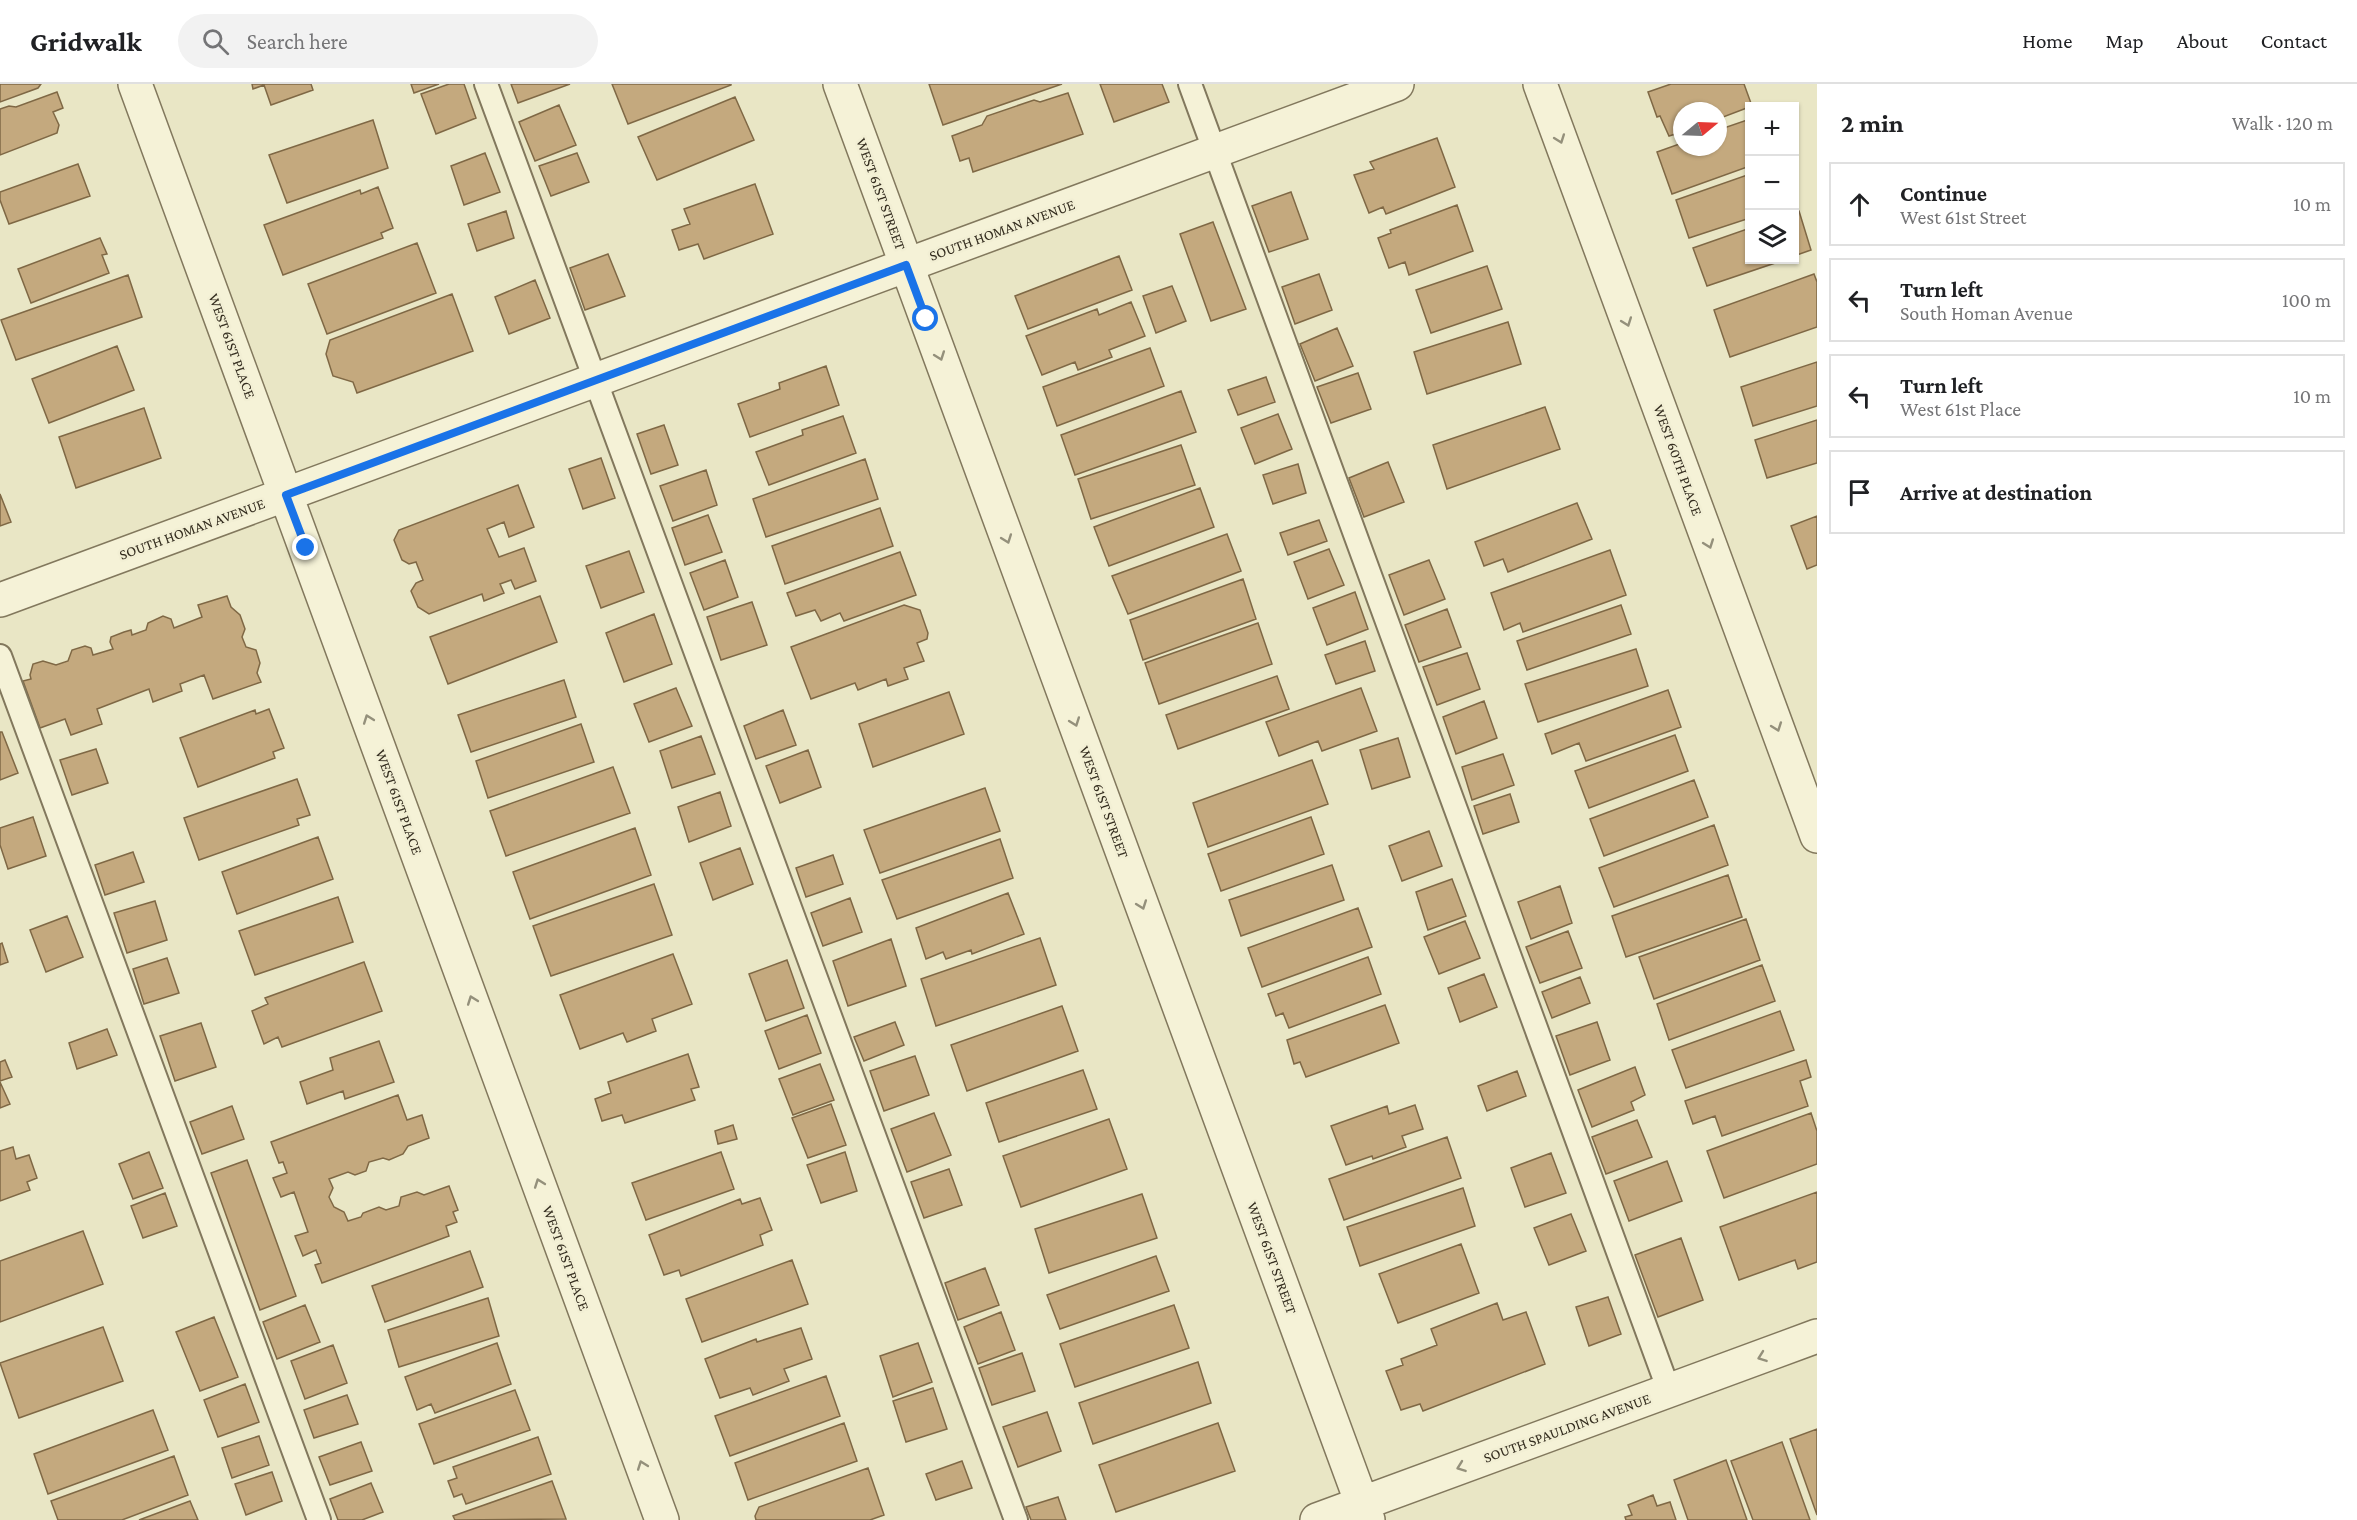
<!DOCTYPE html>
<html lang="en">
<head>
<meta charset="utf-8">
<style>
  :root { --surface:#fff; --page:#f2f2f2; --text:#202124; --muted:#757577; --line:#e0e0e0 }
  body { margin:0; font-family:"Crimson Pro",serif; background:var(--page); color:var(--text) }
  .controls { position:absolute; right:18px; top:18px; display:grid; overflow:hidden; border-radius:0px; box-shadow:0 2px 4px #0004 }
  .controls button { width:54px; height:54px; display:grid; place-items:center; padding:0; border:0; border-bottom:2px solid var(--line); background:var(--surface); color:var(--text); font:30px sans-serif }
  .compass { position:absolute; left:1673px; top:18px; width:54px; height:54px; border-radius:50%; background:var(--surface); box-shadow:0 2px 4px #0004; rotate:71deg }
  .stop { position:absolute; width:18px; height:18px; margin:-14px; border:4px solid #1a73e8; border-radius:50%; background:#fff }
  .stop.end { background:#1a73e8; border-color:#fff; box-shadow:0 2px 6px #0008 }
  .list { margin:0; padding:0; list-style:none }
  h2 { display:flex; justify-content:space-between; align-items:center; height:78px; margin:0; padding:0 24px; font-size:26px }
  h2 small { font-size:20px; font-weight:400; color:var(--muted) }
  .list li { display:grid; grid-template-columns:39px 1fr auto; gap:18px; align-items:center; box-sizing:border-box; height:84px; margin:0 12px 12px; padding:0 12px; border:2px solid var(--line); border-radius:0px }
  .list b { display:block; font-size:22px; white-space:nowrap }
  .list p { margin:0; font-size:20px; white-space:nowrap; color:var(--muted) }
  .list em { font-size:20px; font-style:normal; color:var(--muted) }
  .icon { flex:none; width:33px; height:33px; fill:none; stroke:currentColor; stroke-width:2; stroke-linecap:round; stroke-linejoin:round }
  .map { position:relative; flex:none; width:1817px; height:1436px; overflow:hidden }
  header { display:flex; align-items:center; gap:36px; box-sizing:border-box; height:84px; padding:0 30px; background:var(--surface); border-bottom:2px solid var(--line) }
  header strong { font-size:28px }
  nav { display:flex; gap:33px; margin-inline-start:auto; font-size:21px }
  .search { width:420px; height:54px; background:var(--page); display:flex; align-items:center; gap:15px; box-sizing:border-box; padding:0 21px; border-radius:33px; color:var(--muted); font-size:22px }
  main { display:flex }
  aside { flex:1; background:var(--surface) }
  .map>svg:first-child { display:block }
  .building { fill:#c4a97e; stroke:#7f6845; stroke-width:1.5 }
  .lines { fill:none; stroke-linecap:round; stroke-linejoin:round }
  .service-casing { stroke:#82785d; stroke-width:26 }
  .minor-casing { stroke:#82785d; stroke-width:36 }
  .service { stroke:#f5f2d7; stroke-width:22 }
  .minor { stroke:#f5f2d7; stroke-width:33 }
  .oneway { stroke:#94907b }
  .route { stroke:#1a73e8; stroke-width:8 }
  .labels { text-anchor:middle; stroke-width:5; stroke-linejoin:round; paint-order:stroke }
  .street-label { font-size:15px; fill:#342d1f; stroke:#f2efd4 }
</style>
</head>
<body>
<header>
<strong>Gridwalk</strong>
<div class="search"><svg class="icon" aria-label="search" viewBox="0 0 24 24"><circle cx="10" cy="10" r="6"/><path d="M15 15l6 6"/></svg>Search here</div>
<nav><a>Home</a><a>Map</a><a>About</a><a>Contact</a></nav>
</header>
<main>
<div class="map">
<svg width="1817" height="1436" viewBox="0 0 1817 1436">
  <rect width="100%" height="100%" fill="#e9e6c5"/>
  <path class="building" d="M0 0H41L38 4 0 18Z
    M252 0H311L313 6 271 21 264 1 253 5Z
    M411 0H439L414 9Z
    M449 0H464L476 34 436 50 421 10Z
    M511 0H570L518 19Z
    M612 0H731V1L628 40Z
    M929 0H1062L943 41Z
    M1100 0H1162L1169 18 1114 38Z
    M1671 0H1744L1752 22 1718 35V27H1682V48L1669 52 1660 32 1657 33 1648 8Z
    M57 8 63 24 53 28 59 41 57 49 0 71V25L9 22 16 23Z
    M1068 9 1083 50 973 88 969 74 960 77 952 52 982 41 987 32 1034 16 1040 18Z
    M735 13 754 56 657 96 638 53Z
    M559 21 576 61 535 77 519 38Z
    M1750 35V82L1672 110 1657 68 1682 59V63H1718V46Z
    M373 36 388 84 287 119 269 71Z
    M1437 54 1455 103 1386 130 1383 123 1369 129 1354 91 1374 85 1370 78Z
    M485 69 500 108 464 121 451 82Z
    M577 69 589 98 551 112 539 82Z
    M78 80 90 112 9 140 0 116V108Z
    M1750 90V134L1689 154 1676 116Z
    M755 100 773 150 704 175 698 160 679 166 672 146 690 140 684 125Z
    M378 103 393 144 381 149 383 154 283 191 264 141 360 106 361 110Z
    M1291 108 1308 155 1269 168 1252 122Z
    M1457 121 1473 167 1409 191 1405 178 1389 184 1378 154 1391 149 1390 146Z
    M506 127 514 154 477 167 468 140Z
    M1799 127 1811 166 1794 172V128Z
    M1213 138 1246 225 1211 237 1180 150Z
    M1750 144V176H1784L1707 202 1693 164Z
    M100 154 107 170 102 171 109 189 31 219 18 185Z
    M417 159 436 209 327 250 308 200Z
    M608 170 625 212 585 226 570 184Z
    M1119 172 1132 206 1028 245 1015 212Z
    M1487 182 1502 225 1431 249 1416 206Z
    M1319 190 1332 226 1295 240 1282 203Z
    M1814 190 1817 198V243L1730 273 1714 226Z
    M128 191 142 233 16 276 1 236Z
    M535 196 550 234 509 250 495 213Z
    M1172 202 1186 237 1156 249 1143 212Z
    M452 210 473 267 357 309 353 298 333 292 326 270 330 256Z
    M1131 218 1145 252 1109 266 1112 273 1078 286 1075 278 1042 291 1026 252 1097 225 1099 231Z
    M1508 238 1521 280 1427 310 1414 268Z
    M1337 244 1353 282 1315 297 1300 260Z
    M117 262 134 306 49 339 32 295Z
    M1150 264 1164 302 1057 342 1043 303Z
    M1817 278V322L1753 342 1741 303Z
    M826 282 839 321 750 353 738 320 780 305 779 299Z
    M1358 289 1371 325 1331 339 1317 303Z
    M1266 293 1275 318 1238 331 1228 306Z
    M1181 307 1196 348 1075 391 1061 351Z
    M1545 323 1560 365 1447 405 1433 361Z
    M144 324 161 374 76 404 59 353Z
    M1278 330 1292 365 1255 380 1241 344Z
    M843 332 856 369 769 401 756 368 803 351 802 346Z
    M1817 336V379L1767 394 1755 356Z
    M664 341 678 381 651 390 637 350Z
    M1181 361 1195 401 1091 435 1078 395Z
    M601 374 615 414 583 425 569 385Z
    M865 375 878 415 766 453 753 415Z
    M1388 378 1404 418 1364 433 1349 394Z
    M1298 380 1306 409 1273 420 1263 391Z
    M706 386 717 421 673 437 660 402Z
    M518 401 534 443 509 453 504 438 487 445 499 473 524 464 536 497 515 505 511 496 500 500 504 509 484 517 482 510 429 530 418 523 411 507 416 499 423 496 416 478 409 480 402 476 394 456 399 446Z
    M1200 404 1214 443 1109 482 1094 443Z
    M0 410 11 438 0 442Z
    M1577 419 1592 455 1508 488 1503 475 1484 482 1475 458Z
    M880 424 893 462 785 500 772 462Z
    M708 431 722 468 685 481 672 444Z
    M1817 432V481L1807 485 1791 442Z
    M1319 436 1327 457 1288 471 1280 449Z
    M1227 450 1241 487 1128 530 1112 492Z
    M1329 465 1344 501 1308 515 1294 478Z
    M1610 466 1626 511 1523 548 1520 539 1504 546 1491 509Z
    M629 467 644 508 601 524 586 482Z
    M900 468 916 511 844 537 840 529 821 537 815 526 796 532 787 509Z
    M725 476 738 513 704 526 690 489Z
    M1429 476 1445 515 1404 531 1389 491Z
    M1243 495 1256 535 1143 576 1130 536Z
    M1355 508 1368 545 1327 561 1313 524Z
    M227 512 231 523 240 531 245 545 242 553 246 563 256 566 260 579 257 589 261 598 213 615 204 591 180 600 182 607 153 618 149 605 97 625 102 640 71 651 65 635 40 644 23 597 31 595 30 591 33 580 43 577 56 581 68 577 72 566 85 562 91 564 93 571 113 565 110 558 111 553 124 548 131 546 132 551 146 546 148 539 163 532 171 535 174 544 202 533 198 521Z
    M540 512 557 558 448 600 430 553Z
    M752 518 767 561 721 576 707 533Z
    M904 521 920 526 928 549 927 555 917 559 924 577 904 584 908 595 888 602 886 595 858 606 855 599 811 615 791 563Z
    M1621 521 1631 550 1527 586 1517 557Z
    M1447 525 1461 563 1419 578 1405 541Z
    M654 530 672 580 624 598 606 549Z
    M1258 539 1272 580 1159 620 1145 579Z
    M1365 557 1375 587 1336 600 1325 571Z
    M1636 565 1648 602 1538 638 1525 600Z
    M1467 569 1480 605 1437 621 1423 583Z
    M1277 592 1289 625 1178 665 1166 631Z
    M564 596 576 633 471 668 458 631Z
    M676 604 692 642 649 658 634 620Z
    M1361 604 1377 647 1322 667 1318 657 1279 672 1266 638Z
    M1668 606 1681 643 1586 677 1579 659 1552 670 1545 650Z
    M949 608 964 650 873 683 859 640Z
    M1484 617 1497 654 1456 670 1443 633Z
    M269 625 284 664 273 668 275 674 198 703 180 654 255 626 256 630Z
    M783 626 796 661 756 675 744 642Z
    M581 640 594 678 488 714 476 677Z
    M0 648H2L18 689 0 696Z
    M1675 651 1688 687 1589 724 1575 687Z
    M701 652 715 690 672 704 660 667Z
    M1398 654 1410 693 1372 705 1360 666Z
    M96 665 108 699 72 711 60 676Z
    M808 666 821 703 780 719 766 682Z
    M1503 670 1514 701 1472 716 1462 683Z
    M1312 676 1328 720 1208 763 1193 719Z
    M613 683 630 729 506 772 490 727Z
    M297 695 310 731 297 735 299 741 199 776 184 734Z
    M1694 696 1708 733 1604 772 1590 735Z
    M985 704 1000 747 880 789 864 746Z
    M720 708 731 742 689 758 678 723Z
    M1510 710 1519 738 1483 750 1474 722Z
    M33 733 46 772 8 785 0 761V744Z
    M1311 733 1324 770 1221 807 1208 770Z
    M1714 741 1728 781 1614 823 1599 784Z
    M635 744 651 791 530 835 513 788Z
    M1429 747 1442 782 1402 797 1389 762Z
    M318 753 333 795 237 830 222 788Z
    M1000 755 1013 794 897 835 882 796Z
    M740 764 753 800 713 816 700 779Z
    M133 768 144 798 105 811 95 781Z
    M833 771 843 800 806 813 796 784Z
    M1332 781 1344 816 1241 852 1229 816Z
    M1728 791 1742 833 1626 873 1612 832Z
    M1452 795 1466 832 1428 846 1416 808Z
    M654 800 672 851 551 892 533 842Z
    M1560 802 1572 839 1531 855 1518 818Z
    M1008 809 1024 850 972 870 971 866 946 875 943 868 926 875 916 844Z
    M338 813 353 858 255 891 239 847Z
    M850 814 862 848 823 862 811 829Z
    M155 817 167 856 127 869 114 829Z
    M1358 824 1372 863 1262 903 1248 864Z
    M67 832 83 873 46 888 30 846Z
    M1746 835 1760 876 1654 915 1639 873Z
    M1465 837 1480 874 1439 890 1424 853Z
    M1568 847 1582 884 1540 899 1526 863Z
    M1040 854 1056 901 936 942 921 895Z
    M891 855 906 902 848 922 833 877Z
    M2 859 8 878 0 881V860Z
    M673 870 692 920 652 935 656 947 627 958 623 949 580 965 560 911Z
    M1368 873 1381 910 1289 944 1283 929 1276 932 1268 910Z
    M167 874 179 909 144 920 133 885Z
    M787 876 804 924 766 937 749 890Z
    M364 878 382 927 282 963 278 953 264 960 252 927 268 920 265 914Z
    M1762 881 1775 917 1669 956 1657 920Z
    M1484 890 1497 923 1460 938 1448 904Z
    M1580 893 1590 919 1552 934 1542 908Z
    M1385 921 1399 959 1306 993 1300 978 1294 980 1287 956Z
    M1062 922 1078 967 967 1007 951 961Z
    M1780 927 1794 966 1686 1004 1672 966Z
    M807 931 821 969 779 985 765 947Z
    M895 938 904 961 864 977 854 953Z
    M1597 938 1610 976 1570 991 1556 952Z
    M201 939 216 983 175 997 160 952Z
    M107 945 117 971 77 985 69 959Z
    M379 957 394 998 345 1015 343 1007 307 1020 300 998 333 986 330 974Z
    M688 970 699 1003 691 1005 695 1016 625 1039 622 1031 602 1037 595 1015 611 1009 608 998Z
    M915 972 929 1011 884 1027 870 987Z
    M5 976 12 993 0 997V978Z
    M1806 976 1811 993 1800 997 1808 1022 1722 1052 1715 1032 1693 1040 1685 1017Z
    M820 980 834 1016 793 1031 779 995Z
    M1635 983 1645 1011 1631 1018 1634 1026 1592 1043 1578 1006Z
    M1083 986 1097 1025 999 1058 986 1019Z
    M1517 987 1526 1012 1487 1027 1478 1002Z
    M0 998 10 1020 0 1024Z
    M398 1011 407 1036 422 1031 429 1054 408 1062 403 1070 389 1076 383 1074 369 1078 366 1087 355 1091 348 1088 329 1095 333 1104 329 1113 334 1123 344 1128 348 1137 361 1133 363 1129 379 1123 386 1126 399 1122 401 1113 417 1108 424 1111 449 1102 458 1126 453 1128 457 1138 446 1142 449 1152 322 1199 315 1181 321 1179 316 1166 303 1172 295 1152 308 1148 294 1108 281 1113 273 1094 287 1089 283 1078 279 1079 271 1058Z
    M831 1020 846 1061 808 1074 792 1034Z
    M1415 1021 1423 1045 1402 1052 1406 1063 1373 1075 1372 1072 1346 1081 1331 1042 1387 1022 1389 1030Z
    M232 1022 244 1055 202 1070 190 1038Z
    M934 1029 951 1071 907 1088 891 1045Z
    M1811 1029 1817 1047V1080L1724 1114 1707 1067Z
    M1109 1035 1127 1085 1021 1123 1003 1072Z
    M1637 1036 1652 1073 1606 1090 1592 1053Z
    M733 1041 737 1055 718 1060 715 1047Z
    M1447 1053 1461 1094 1344 1136 1329 1095Z
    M13 1063 16 1075 29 1071 37 1094 27 1098 30 1106 0 1117V1067Z
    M149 1068 163 1104 133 1115 119 1080Z
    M721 1068 734 1105 646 1136 632 1099Z
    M845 1068 857 1107 821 1119 807 1081Z
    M1551 1069 1566 1109 1525 1123 1511 1084Z
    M247 1076 296 1212 260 1226 211 1089Z
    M1667 1077 1682 1117 1629 1137 1614 1097Z
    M949 1085 962 1121 924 1134 911 1098Z
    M1463 1104 1475 1142 1360 1182 1347 1143Z
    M1817 1108V1178L1798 1185 1795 1176 1739 1196 1720 1143Z
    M165 1109 177 1142 143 1154 131 1122Z
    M1142 1110 1157 1154 1049 1189 1035 1145Z
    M760 1114 772 1146 760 1151 763 1161 681 1192 679 1186 664 1191 649 1151 740 1115 742 1120Z
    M1571 1130 1586 1167 1549 1181 1534 1144Z
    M83 1147 103 1200 0 1238V1177Z
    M1681 1154 1703 1216 1658 1233 1635 1171Z
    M1461 1160 1479 1209 1398 1239 1379 1190Z
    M470 1167 483 1203 385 1238 372 1202Z
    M1156 1172 1169 1207 1060 1245 1047 1211Z
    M792 1176 808 1220 702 1258 686 1215Z
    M985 1184 999 1221 958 1236 945 1199Z
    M1608 1213 1621 1250 1589 1262 1576 1223Z
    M488 1214 499 1252 399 1283 388 1246Z
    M1497 1219 1503 1236 1526 1228 1545 1280 1423 1327 1420 1320 1401 1326 1386 1287 1403 1281 1401 1275 1437 1261 1431 1245Z
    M305 1221 320 1258 277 1275 263 1238Z
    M1174 1221 1189 1264 1075 1303 1060 1260Z
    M1001 1228 1015 1266 978 1280 964 1243Z
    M214 1233 238 1293 200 1307 176 1248Z
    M103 1243 123 1297 19 1334 0 1279Z
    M801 1244 812 1275 784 1285 789 1297 753 1311 750 1304 720 1314 705 1275 756 1255 757 1258Z
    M497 1259 511 1300 435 1329 431 1320 417 1326 405 1293Z
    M918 1259 932 1298 893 1313 880 1272Z
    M333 1261 347 1299 305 1315 291 1277Z
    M1022 1269 1035 1307 992 1321 979 1284Z
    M1198 1278 1211 1319 1093 1360 1079 1319Z
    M826 1292 840 1332 730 1372 715 1332Z
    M245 1300 259 1338 218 1353 204 1316Z
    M933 1304 947 1345 906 1358 893 1317Z
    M515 1306 530 1346 434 1380 419 1340Z
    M347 1311 358 1340 314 1354 304 1326Z
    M153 1326 168 1366 48 1410 34 1370Z
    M1047 1328 1061 1367 1018 1383 1003 1343Z
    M844 1339 857 1377 748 1416 735 1379Z
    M1218 1339 1235 1387 1116 1428 1099 1381Z
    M1817 1345V1431L1790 1355Z
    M259 1352 269 1381 232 1394 222 1364Z
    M538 1353 551 1390 466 1420 462 1410 454 1413 448 1397 457 1394 453 1383Z
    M361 1358 372 1387 330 1401 319 1373Z
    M1782 1358 1810 1436H1753L1731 1377Z
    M174 1372 188 1411 122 1436H58L51 1417Z
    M1726 1376 1747 1436H1688L1674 1396Z
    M962 1377 972 1404 936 1416 926 1390Z
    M868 1384 884 1431 870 1436H756L755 1432 759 1423Z
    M272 1388 282 1417 246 1431 235 1400Z
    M552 1397 566 1435 455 1436 453 1432Z
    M371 1399 383 1428 362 1436H338L330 1415Z
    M1653 1411 1657 1422 1670 1418 1676 1436H1626L1625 1433 1632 1431 1628 1421Z
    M1058 1413 1066 1436H1031L1026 1423Z
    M190 1417 198 1436H139Z"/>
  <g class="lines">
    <g class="service-casing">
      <path id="service" d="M486 0 1016 1436
        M1190 0 1669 1307
        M0 572 319 1436"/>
    </g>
    <g class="minor-casing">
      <path id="minor" d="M135 0 662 1436
        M840 0 1368 1436
        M1540 0 1817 752
        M0 516 1397 0
        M1317 1436 1817 1252"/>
    </g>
    <use href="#service" class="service"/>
    <use href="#minor" class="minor"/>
  </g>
  <defs><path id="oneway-chevron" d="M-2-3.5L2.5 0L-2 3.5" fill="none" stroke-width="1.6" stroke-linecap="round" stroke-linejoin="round" transform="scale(1.5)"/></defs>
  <g class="oneway">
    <use href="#oneway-chevron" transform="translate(1560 55) rotate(70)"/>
    <use href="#oneway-chevron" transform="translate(1627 238) rotate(70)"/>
    <use href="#oneway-chevron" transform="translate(940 272) rotate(70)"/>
    <use href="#oneway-chevron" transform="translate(1007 455) rotate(70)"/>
    <use href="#oneway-chevron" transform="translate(1709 460) rotate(70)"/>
    <use href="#oneway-chevron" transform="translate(368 635) rotate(-110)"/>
    <use href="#oneway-chevron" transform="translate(1075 638) rotate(70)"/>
    <use href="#oneway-chevron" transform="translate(1777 643) rotate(70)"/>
    <use href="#oneway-chevron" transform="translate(1142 821) rotate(70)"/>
    <use href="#oneway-chevron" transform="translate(472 916) rotate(-110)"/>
    <use href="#oneway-chevron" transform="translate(539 1099) rotate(-110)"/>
    <use href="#oneway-chevron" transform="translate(1762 1273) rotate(160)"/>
    <use href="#oneway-chevron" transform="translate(642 1381) rotate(-110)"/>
    <use href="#oneway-chevron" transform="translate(1461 1383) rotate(160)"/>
  </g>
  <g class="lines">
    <path class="route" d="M306 464 286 411 906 181 926 235"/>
  </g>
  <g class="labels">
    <g class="street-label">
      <text transform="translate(881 110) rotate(70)" y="5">WEST 61ST STREET</text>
      <text transform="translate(1002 146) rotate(-20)" y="5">SOUTH HOMAN AVENUE</text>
      <text transform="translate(232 262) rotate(70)" y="5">WEST 61ST PLACE</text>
      <text transform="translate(1678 376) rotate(70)" y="5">WEST 60TH PLACE</text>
      <text transform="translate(192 445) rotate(-20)" y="5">SOUTH HOMAN AVENUE</text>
      <text transform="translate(399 718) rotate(70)" y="5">WEST 61ST PLACE</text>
      <text transform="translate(1104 718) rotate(70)" y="5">WEST 61ST STREET</text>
      <text transform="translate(566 1174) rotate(70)" y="5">WEST 61ST PLACE</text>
      <text transform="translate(1272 1174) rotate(70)" y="5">WEST 61ST STREET</text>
      <text transform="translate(1567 1344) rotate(-20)" y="5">SOUTH SPAULDING AVENUE</text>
    </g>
  </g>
</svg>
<div class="controls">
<button>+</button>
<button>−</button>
<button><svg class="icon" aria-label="layers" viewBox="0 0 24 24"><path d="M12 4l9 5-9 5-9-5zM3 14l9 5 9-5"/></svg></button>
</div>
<svg class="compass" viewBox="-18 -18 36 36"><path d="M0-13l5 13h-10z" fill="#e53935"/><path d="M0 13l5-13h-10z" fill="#757577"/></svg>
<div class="stop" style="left:926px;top:235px"></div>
<div class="stop end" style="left:306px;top:464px"></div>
</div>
<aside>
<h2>2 min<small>Walk · 120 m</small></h2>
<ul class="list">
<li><svg class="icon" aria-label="ahead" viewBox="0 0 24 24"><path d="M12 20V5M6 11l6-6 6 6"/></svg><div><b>Continue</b><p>West 61st Street</p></div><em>10 m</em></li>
<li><svg class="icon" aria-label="left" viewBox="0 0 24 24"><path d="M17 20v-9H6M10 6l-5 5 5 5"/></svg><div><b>Turn left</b><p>South Homan Avenue</p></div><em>100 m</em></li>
<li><svg class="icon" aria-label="left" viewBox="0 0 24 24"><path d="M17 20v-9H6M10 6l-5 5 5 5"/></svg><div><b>Turn left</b><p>West 61st Place</p></div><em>10 m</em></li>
<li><svg class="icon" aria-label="arrive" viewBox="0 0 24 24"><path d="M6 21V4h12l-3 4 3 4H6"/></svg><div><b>Arrive at destination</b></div></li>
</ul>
</aside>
</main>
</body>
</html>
